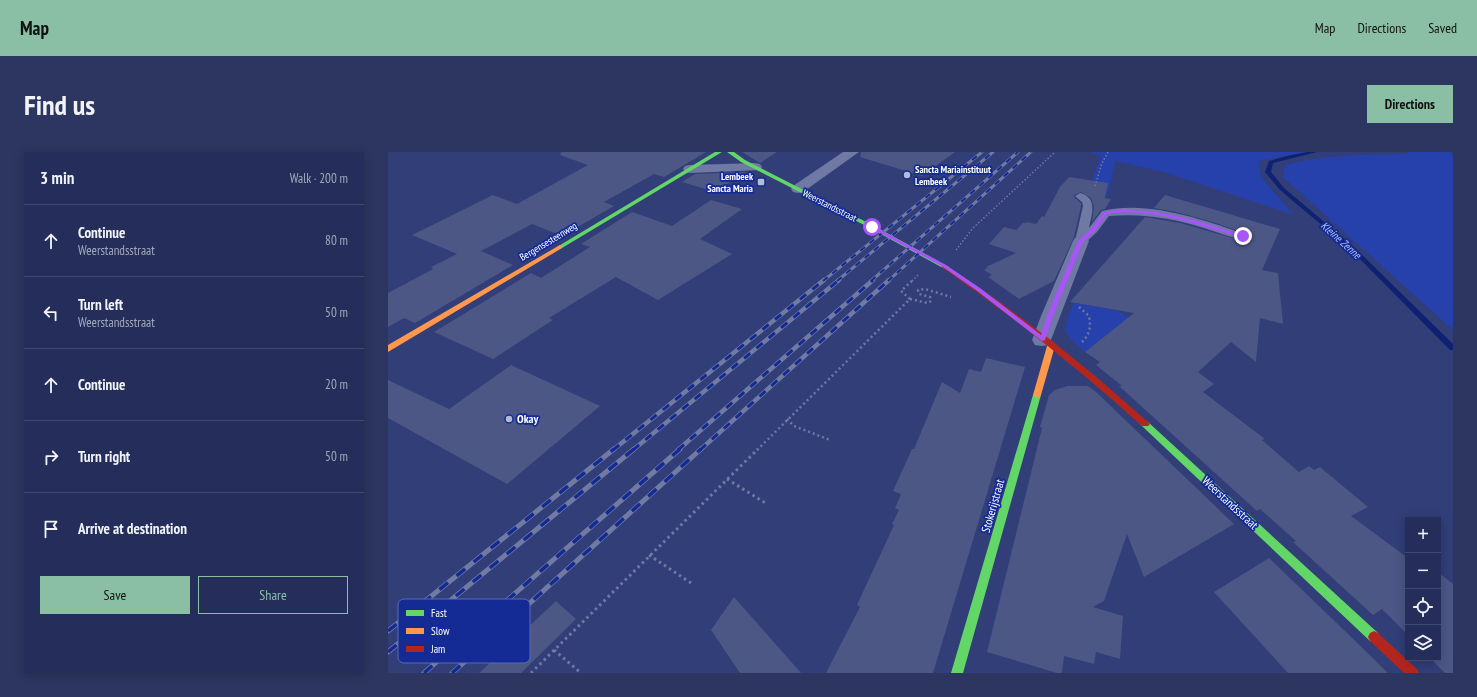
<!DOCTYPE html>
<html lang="en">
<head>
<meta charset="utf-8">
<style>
  :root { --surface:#252e5a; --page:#2d3660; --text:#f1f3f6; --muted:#a3a8bb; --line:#424a70; --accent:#8abfa5 }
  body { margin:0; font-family:"PT Sans Narrow",sans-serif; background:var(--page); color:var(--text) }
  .controls { position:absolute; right:12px; bottom:12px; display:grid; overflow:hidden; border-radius:0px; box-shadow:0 2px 10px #0003 }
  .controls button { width:36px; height:36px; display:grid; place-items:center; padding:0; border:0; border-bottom:1px solid var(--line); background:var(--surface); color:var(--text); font:20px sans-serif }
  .stop { position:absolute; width:12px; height:12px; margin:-9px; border:3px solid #a855f7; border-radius:50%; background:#fff }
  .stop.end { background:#a855f7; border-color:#fff; box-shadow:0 1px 4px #0008 }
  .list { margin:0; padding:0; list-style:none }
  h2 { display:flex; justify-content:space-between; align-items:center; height:52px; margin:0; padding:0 16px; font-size:17px }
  h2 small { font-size:13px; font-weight:400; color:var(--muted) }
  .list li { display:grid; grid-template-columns:26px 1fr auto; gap:12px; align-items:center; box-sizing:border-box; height:72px; padding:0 16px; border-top:1px solid var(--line) }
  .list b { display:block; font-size:15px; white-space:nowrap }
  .list p { margin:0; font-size:13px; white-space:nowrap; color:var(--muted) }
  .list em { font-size:13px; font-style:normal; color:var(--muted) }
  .actions { display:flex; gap:8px; padding:12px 16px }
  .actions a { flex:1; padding:9px 0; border:1px solid var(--accent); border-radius:0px; text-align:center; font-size:14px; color:var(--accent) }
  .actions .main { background:var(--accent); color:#111 }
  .icon { flex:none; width:22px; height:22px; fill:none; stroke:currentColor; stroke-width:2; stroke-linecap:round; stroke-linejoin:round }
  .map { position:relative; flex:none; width:1065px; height:521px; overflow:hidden; border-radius:0px }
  header { display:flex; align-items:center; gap:24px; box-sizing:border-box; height:56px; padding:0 20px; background:var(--accent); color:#111 }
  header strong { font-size:19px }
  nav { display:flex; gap:22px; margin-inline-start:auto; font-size:14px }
  .intro { display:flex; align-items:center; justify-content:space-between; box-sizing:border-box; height:96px; padding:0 24px }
  h1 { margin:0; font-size:28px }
  .button { padding:10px 18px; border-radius:0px; background:var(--accent); color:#111; font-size:14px; font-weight:700 }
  main { display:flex; gap:24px; padding:0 24px }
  aside { flex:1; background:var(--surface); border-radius:0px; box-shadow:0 2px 10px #0003 }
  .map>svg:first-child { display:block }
  .green { fill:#2741ac }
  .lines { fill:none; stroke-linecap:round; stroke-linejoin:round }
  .stream { fill:#0f2172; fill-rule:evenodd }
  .building { fill:#4c5786 }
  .path-far2 { stroke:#6f79a3; stroke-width:1.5; stroke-dasharray:1.5 2; stroke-linecap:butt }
  .path-far1 { stroke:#6f79a3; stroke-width:2.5; stroke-dasharray:2 3; stroke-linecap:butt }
  .path { stroke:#6f79a3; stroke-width:3; stroke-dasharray:2.5 3.5; stroke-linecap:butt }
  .lane { fill:#6f79a3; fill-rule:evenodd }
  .street { fill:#6f79a3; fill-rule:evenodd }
  .fast { fill:#63d668; fill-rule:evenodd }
  .slow { fill:#ff974d; fill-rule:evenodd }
  .jam { fill:#b3261e; fill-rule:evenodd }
  .rail-far2-casing { stroke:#707aa2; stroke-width:3 }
  .rail-far1-casing { stroke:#707aa2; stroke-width:4.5 }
  .rail-casing { stroke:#707aa2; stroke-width:5 }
  .rail-far2 { stroke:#142b95; stroke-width:2; stroke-dasharray:6; stroke-linecap:butt }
  .rail-far1 { stroke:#142b95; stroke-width:3; stroke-dasharray:8; stroke-linecap:butt }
  .rail { stroke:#142b95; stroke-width:3.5; stroke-dasharray:11; stroke-linecap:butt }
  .route { fill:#a855f7 }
  .poi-dot { fill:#b7bbd0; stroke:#142b95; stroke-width:1.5 }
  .labels { text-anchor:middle; stroke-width:3.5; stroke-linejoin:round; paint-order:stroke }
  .far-poi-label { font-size:10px; font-weight:bold; fill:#fff; stroke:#142b95; text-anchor:start }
  .far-street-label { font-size:10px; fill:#fff; stroke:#142b95 }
  .far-water-label { font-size:11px; font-style:italic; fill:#b0bef9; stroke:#142b95 }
  .poi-label { font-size:12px; font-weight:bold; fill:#fff; stroke:#142b95; text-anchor:start }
  .street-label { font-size:12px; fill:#fff; stroke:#142b95 }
  .key { fill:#142b95; stroke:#5a6bb5; stroke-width:1 }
  .key-label { font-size:11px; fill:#fff }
</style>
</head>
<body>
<header>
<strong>Map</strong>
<nav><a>Map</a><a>Directions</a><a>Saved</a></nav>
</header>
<div class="intro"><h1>Find us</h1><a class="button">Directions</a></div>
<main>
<aside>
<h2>3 min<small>Walk · 200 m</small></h2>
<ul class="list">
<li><svg class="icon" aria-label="ahead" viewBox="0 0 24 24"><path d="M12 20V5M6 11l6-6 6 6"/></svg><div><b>Continue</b><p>Weerstandsstraat</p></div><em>80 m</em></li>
<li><svg class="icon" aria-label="left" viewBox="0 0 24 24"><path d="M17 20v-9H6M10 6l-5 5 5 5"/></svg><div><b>Turn left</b><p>Weerstandsstraat</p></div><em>50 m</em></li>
<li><svg class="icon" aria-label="ahead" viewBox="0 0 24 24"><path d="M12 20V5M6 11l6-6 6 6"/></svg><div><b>Continue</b></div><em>20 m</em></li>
<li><svg class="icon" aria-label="right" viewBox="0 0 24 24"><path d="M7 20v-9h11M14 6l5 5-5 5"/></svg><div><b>Turn right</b></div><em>50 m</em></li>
<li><svg class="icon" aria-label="arrive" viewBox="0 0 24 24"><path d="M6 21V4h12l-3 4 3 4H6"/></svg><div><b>Arrive at destination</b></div></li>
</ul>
<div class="actions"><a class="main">Save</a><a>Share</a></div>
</aside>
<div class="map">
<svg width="1065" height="521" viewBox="0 0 1065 521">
  <rect width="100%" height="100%" fill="#313e78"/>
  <path class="green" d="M702 0H920L871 9 873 25 906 63 776 20 727 9 720 43 701 37 713 4Z
    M1022 0H1062L1065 3V178L895 25 897 13C936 2 977 3 1017 2Z
    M686 151 727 158 741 165 697 200 683 188 677 178 681 162Z"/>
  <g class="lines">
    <path class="stream" d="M919 0H929L885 11 883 20 896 36 965 94 1065 192V198H1062L961 96 892 38 877 20 881 9 899 4Z"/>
  </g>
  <path class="building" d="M173 0H318L276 25 266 22 216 50 226 54 174 84 144 72 93 99 125 113 27 171 16 166 0 175V141L45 117 43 115 69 102 24 83 105 43 129 52 200 13 172 3Z
    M354 0H389L372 11Z
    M473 0H567L534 24 472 5Z
    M358 20 327 40 294 30 307 22Z
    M681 25 720 31 717 46 723 47 717 57 713 58 704 70 706 55 703 46 693 40 686 43V45L693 51V54L686 85 666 129 631 147 600 125 604 123 596 118 599 116 598 115 628 101 601 92 616 75 628 78 635 71H638L639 70 648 72 654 64 656 65 672 35Z
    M777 43 892 77 874 118 890 121 895 172 872 166 868 210 843 190 810 220 826 232 815 240 877 287 874 288 911 320 921 314 926 318 932 315 980 355 963 364 1020 406V483L994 457 985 463 905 390 908 389 872 357 869 359 731 234H734L708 213 712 210 697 200 746 161 682 150 757 65 792 71 855 89 862 85 859 82 825 70 788 60 766 56Z
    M323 48 354 57 312 87 344 102 270 148 228 125 161 166 165 168 105 207 46 180 143 121 153 126 202 95 193 92 244 60 284 74Z
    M598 206 637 215 545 521H438L472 455 469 453 506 373 504 372 511 358 507 356 513 342 505 339 524 297H526L554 230 572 241 581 217 593 220Z
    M123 213 212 254 119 332 0 266V228L61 257Z
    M679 234H700L708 240 846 372 756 425 739 382 716 449 705 455 735 464 732 507 708 500 706 512 676 504 674 521H669L599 500 654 276 652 275 661 243 667 238Z
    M881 406 958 480 1000 521H900L826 440Z
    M1050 420 1065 432V521H1057L1042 506H1050Z
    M346 445 413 521H352L323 478Z
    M168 449 188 467 133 521H91Z"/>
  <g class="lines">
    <path class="path-far2" d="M707 34 714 11 720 0
      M568 98 585 76 667 0
      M524 129 530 123"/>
    <path class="path-far1" d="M522 147 513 139 525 128
      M691 155 701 164C703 175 702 182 694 190
      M399 267 406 274 442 288
      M369 298 522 147 540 151 543 149 542 145 531 142 530 138 537 137 563 145"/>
    <path class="path" d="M339 327 379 352
      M261 403 306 433
      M166 498 193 521
      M143 521 370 297"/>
    <path class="lane" d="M692 41C710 46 704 62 701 76L714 59C760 48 816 68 859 83L861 85 855 88C842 85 829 80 816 76 785 66 754 61 721 64L709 80 697 91H689L687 89 695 54 694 50 687 44Z"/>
    <path class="street" d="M455 0H471L415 40 410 41 405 40 403 37 405 34Z
      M367 11 372 12 374 15 372 18 302 21 297 20 295 17 297 14 302 13Z
      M693 84 699 86 701 89 661 193 654 194 647 193 644 188 653 164 685 89 687 86Z"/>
    <path class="fast" d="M327 0H334L174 96 172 97 169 95Z
      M339 0H346L357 8 486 74 561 115 557 117 555 116 482 76 353 10Z
      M649 240 653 243 575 521H563L645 243Z
      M757 269 760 270 990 481 992 485 990 489 986 491 982 489 754 274 752 272 754 270Z"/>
    <path class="slow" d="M172 93 174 94V96L0 200V193Z
      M663 191 667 194 653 243 649 246 645 243 659 194Z"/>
    <path class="jam" d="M557 113 612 150 663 188 712 228 760 270 762 272 760 274H754C691 217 625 165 555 116L553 115Z
      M986 479 990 481 1029 517 1031 521H1016L982 489 980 485 982 481Z"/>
    <g class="rail-far2-casing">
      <path id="rail-far2" d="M435 129 594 0
        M449 129 605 0
        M483 129 630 0
        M500 129 643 0"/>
    </g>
    <g class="rail-far1-casing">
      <path id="rail-far1" d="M225 298 436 128
        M245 298 451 128
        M290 298 485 128
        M312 298 501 128"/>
    </g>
    <g class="rail-casing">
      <path id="rail" d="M0 479 226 297
        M0 500 246 297
        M36 521 292 297
        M64 521 313 297"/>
    </g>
    <use href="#rail-far2" class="rail-far2"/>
    <use href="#rail-far1" class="rail-far1"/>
    <use href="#rail" class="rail"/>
  </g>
  <path class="route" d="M733 57 769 60 810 69 857 84 855 86C811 74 766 55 719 62L707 79 695 90 665 164 657 188 654 189 588 138 555 115 481 75 485 74 558 113 592 136 653 183 659 164 690 89 703 77 716 60Z"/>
  <g class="poi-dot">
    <circle cx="519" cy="23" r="4"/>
    <rect x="369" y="26" width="8" height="8" rx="2"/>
    <circle cx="121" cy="267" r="4"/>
  </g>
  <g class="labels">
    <g class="far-poi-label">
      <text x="527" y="21">Sancta Mariainstituut<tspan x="527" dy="12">Lembeek</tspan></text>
      <text x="365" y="28" text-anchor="end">Lembeek<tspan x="365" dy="12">Sancta Maria</tspan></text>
    </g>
    <g class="far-street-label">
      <text transform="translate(442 53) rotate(27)" y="4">Weerstandsstraat</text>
      <text transform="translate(160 89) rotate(-31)" y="4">Bergensesteenweg</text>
    </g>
    <g class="far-water-label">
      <text transform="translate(953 88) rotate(42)" y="4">Kleine Zenne</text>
    </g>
    <g class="poi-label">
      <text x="129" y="271">Okay</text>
    </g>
    <g class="street-label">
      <text transform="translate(842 351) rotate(43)" y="4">Weerstandsstraat</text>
      <text transform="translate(605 354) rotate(-74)" y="4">Stokerijstraat</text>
    </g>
  </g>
  <rect x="10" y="447" width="132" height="64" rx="6" class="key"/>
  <rect x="18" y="458" width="18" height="6" fill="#63d668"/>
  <rect x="18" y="476" width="18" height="6" fill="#ff974d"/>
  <rect x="18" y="494" width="18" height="6" fill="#b3261e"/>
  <g class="key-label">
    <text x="43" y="465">Fast</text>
    <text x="43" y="483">Slow</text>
    <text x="43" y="501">Jam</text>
  </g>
</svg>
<div class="controls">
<button>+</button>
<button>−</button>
<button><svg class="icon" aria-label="locate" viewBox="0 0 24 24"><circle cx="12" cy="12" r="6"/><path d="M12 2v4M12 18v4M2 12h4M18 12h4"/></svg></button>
<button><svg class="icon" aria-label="layers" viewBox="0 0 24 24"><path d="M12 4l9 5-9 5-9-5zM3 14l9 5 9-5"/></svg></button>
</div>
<div class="stop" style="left:484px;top:75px"></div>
<div class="stop end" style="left:855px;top:84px"></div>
</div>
</main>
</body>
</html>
